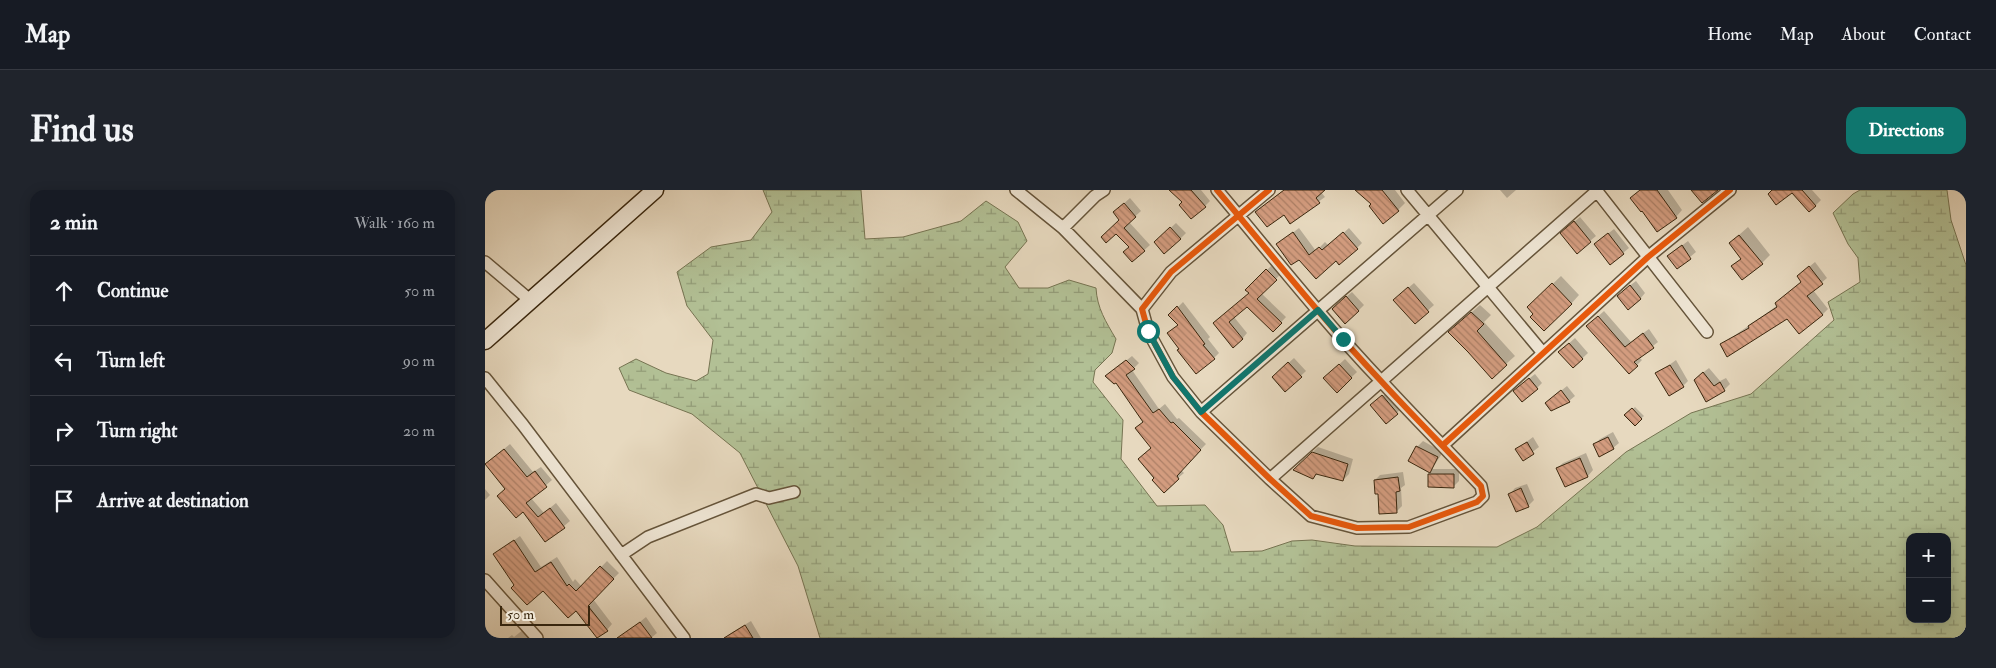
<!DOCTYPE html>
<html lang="en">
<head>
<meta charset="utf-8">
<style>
  :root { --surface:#171b24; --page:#20242c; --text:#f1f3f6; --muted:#9ea1a6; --line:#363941; --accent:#0f766e }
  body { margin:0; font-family:"IM FELL Double Pica",serif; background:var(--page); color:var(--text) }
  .controls { position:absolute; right:15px; bottom:15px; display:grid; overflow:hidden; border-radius:10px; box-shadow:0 2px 12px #0003 }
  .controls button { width:45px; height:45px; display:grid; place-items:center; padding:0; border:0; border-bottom:1px solid var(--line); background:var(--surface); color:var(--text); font:25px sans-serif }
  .scale { position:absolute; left:15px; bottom:12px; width:90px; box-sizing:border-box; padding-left:5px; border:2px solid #3a270e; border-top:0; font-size:14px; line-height:18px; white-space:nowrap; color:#3a270e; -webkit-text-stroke:4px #efe6d5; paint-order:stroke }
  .stop { position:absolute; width:15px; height:15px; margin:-11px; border:4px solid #0f766e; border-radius:50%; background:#fff }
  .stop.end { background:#0f766e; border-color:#fff; box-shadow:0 1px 5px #0008 }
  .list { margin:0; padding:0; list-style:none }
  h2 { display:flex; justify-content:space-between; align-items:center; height:65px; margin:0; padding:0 20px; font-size:21px }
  h2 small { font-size:16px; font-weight:400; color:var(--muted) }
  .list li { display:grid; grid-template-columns:32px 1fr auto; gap:15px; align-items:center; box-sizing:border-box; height:70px; padding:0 20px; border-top:1px solid var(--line) }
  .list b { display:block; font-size:19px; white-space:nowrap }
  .list em { font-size:16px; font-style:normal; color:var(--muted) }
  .icon { flex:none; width:28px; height:28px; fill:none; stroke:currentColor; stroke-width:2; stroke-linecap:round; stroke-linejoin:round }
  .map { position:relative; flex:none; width:1481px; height:448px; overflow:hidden; border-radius:15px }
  header { display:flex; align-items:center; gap:30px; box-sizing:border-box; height:70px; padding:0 25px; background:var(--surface); border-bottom:1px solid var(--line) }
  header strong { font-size:24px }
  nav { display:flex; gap:28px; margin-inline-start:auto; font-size:18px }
  .intro { display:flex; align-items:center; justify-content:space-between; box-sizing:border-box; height:120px; padding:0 30px }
  h1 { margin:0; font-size:35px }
  .button { padding:12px 22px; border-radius:15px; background:var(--accent); color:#fff; font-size:18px; font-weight:700 }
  main { display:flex; gap:30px; padding:0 30px }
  aside { flex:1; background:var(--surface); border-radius:15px; box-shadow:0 2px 12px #0003 }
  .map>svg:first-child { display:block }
  .wetland { fill:url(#wetland-marsh); stroke:#767452; fill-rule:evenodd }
  .shadow { fill:#0003 }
  .building { fill:url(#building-back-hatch); stroke:#3a270e }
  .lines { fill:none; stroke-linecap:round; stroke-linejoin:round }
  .minor-casing { stroke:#65543a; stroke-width:14 }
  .secondary-casing { stroke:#3a270e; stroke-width:19 }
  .minor { stroke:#efe6d5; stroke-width:11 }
  .secondary { stroke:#efe6d5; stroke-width:16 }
  .cycleway-casing { stroke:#efe6d5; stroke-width:9 }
  .cycleway { stroke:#e8590c; stroke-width:6 }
  .route { stroke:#0f766e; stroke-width:6 }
</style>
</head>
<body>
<header>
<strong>Map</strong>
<nav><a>Home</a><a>Map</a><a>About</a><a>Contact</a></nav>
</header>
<div class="intro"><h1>Find us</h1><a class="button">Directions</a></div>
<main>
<aside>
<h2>2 min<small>Walk · 160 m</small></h2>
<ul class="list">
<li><svg class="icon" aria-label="ahead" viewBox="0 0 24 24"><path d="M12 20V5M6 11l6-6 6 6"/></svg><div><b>Continue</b></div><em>50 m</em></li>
<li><svg class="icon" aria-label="left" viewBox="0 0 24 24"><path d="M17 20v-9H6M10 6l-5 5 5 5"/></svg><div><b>Turn left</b></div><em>90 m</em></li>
<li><svg class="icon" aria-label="right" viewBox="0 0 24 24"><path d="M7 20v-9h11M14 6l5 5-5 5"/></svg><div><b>Turn right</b></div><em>20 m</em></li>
<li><svg class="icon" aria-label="arrive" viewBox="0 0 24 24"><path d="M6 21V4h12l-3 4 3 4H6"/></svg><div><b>Arrive at destination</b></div></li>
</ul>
</aside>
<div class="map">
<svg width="1481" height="448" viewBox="0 0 1481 448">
  <defs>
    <pattern id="wetland-marsh" width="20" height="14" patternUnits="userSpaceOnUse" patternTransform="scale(1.25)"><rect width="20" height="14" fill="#b2c095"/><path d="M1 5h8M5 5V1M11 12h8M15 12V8" fill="none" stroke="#929c78"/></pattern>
    <pattern id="building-back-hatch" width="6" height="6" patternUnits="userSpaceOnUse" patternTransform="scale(1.25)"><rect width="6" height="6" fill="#d39c7f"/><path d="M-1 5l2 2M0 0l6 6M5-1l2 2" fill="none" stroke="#ac7f66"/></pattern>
  </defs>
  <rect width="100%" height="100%" fill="#e7d9bf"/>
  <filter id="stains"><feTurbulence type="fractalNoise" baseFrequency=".004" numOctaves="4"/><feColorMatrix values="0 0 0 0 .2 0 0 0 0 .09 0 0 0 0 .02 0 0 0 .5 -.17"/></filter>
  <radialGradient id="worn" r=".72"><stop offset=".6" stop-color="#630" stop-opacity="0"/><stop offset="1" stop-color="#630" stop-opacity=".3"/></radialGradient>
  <path class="wetland" d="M278 0H376L380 49 418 47 476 31 501 11 533 32 542 51 520 77 534 98H563L584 90 611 98C612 118 621 132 631 149L627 163 610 180 608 192 638 230 636 269 672 316 720 315 738 335 746 362 777 361 807 351 827 350 870 356 1012 357 1052 337 1141 262 1206 223 1266 204 1349 130 1343 112 1375 92 1373 68 1363 54 1348 23 1368 4 1375 0H1462L1466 30 1481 75V448H335L313 376 255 263 207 224 144 200 134 178 151 169 181 183 211 191 223 184 228 150 202 116 192 82 226 57 266 50 287 22ZM1425 347H1462V429H1425Z"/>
  <path class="shadow" d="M686 0H716L725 11 720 16 699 12Z
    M799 0H838L836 2 840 7 805 32 800 23 772 22Z
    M872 0H910L920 13 913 20 888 14Z
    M1015 0H1031L1022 8Z
    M1155 0H1183L1197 20 1191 27Z
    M1313 0H1327L1336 10 1330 16Z
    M645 8 656 21 644 32 665 55 647 71 645 57 636 29 635 17Z
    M1095 27 1111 46 1105 51 1082 38Z
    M691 33 701 43 695 49 676 47Z
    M1263 37 1285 65 1277 73 1248 77 1257 68 1245 53Z
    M814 38 831 61 840 52 844 56 864 38 877 53 872 58 851 69 814 68 793 54Z
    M1129 39 1144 58 1138 63 1116 49Z
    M1203 51 1211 62 1192 78 1183 66Z
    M1330 72 1342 88 1328 100 1343 119 1337 125 1303 128 1236 155 1293 115 1317 91 1319 81Z
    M787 75 796 84 776 103 801 127 788 141 762 116 749 127 762 143 757 149 729 134 765 103 762 100Z
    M1076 86 1094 105 1086 114 1052 109Z
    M1151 91 1160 103 1155 109 1139 100Z
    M929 93 949 115 930 132 916 104Z
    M867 102 879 115 873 121 854 113Z
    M698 112 725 147 723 149 734 163 729 168 695 159 684 143 694 134 685 125Z
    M995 115 1006 125 999 132 1030 166 1021 174 973 134Z
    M1119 121 1146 152 1164 139 1173 152 1154 167 1157 170 1144 183 1108 131Z
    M1090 148 1103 163 1088 177 1080 157Z
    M647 166 654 173 647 180 674 219 680 214 692 229 694 228 721 254 696 280 699 283 693 288H670L668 257 659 232 631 191 622 186Z
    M809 168 821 181 801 200 788 187Z
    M860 169 872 182 852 201 840 188Z
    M1191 170 1203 191 1198 196 1172 184Z
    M1224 178 1235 191 1241 188 1245 194 1239 200 1222 210 1216 184Z
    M1050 184 1057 193 1052 198 1035 196Z
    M1082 196 1090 206 1084 211 1061 213Z
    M904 201 918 217 902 232 892 210Z
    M1150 217 1159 226 1150 234 1141 225Z
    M1128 242 1134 253 1128 258 1109 255 1115 249Z
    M1048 247 1054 257 1038 269 1032 259Z
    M938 251 958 262 947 279H974V291L969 296 944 284 946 282 925 271 932 257Z
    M25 254 48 282 56 277 67 290 46 308 59 323 71 313 85 331 61 351 21 299 7 269Z
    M833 257 868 269 864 284 858 290 833 283 828 288 810 279Z
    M1101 263 1108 280 1103 286 1080 296 1072 278 1078 273Z
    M918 282 920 295 916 298 917 316 912 321 894 302 890 290 895 285Z
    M1042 294 1049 310 1043 316 1032 320 1025 304 1030 298Z
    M0 299 5 305 0 310Z
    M35 346 56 377 72 367 88 392 90 389 97 397 122 371 134 383 108 409 127 434 122 440 113 447 91 420 58 399 31 395 10 364Z
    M161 427 172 443 166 448H143L140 444Z
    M266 431 276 448H240L246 443Z
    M39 439 47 448H23L27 445 29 447Z"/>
  <path class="building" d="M684 0H706L721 17 706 29 694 15 697 12Z
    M799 0H840L831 8 835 13 805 34 799 25 782 37 770 22Z
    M870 0H897L914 21 898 34 884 16 886 14Z
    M1155 0H1172L1192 28 1172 42 1157 21 1156 22 1145 8Z
    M1206 0H1233L1217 13Z
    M1287 0H1317L1331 16 1324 22 1307 3 1291 15 1283 4Z
    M639 13 651 27 639 38 660 61 647 72 638 62 644 57 631 44 621 53 616 47 634 30 628 22Z
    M1089 31 1106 52 1092 64 1075 43Z
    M685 37 696 49 679 64 669 52Z
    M808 42 824 65 834 57 837 60 858 42 873 59 854 75 851 71 831 89 814 70 806 75 791 54Z
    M1123 43 1139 64 1125 75 1109 54Z
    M1254 45 1278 74 1257 90 1246 76 1256 69 1244 53Z
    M1197 55 1206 69 1192 79 1182 66Z
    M1324 76 1338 94 1322 106 1338 125 1314 144 1302 129 1242 167 1235 154 1264 138 1263 136 1292 117 1290 113 1316 92 1312 86Z
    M781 79 792 90 772 109 797 133 788 142 762 117 744 132 758 149 748 158 728 133 764 103 760 100Z
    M1067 93 1087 114 1059 141 1045 127 1048 124 1042 117Z
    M1145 95 1156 109 1143 120 1132 106Z
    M923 97 944 122 930 134 908 110Z
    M861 106 874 121 860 134 847 119Z
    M692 116 720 154 718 155 730 169 711 184 692 160 694 159 682 143 693 135 683 125Z
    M986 122 999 134 992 141 1022 175 1007 189 983 162 963 142Z
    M1113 126 1140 157 1158 143 1169 158 1149 172 1153 176 1144 184 1101 136Z
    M1084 153 1098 169 1088 178 1073 162Z
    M641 170 650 179 641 185 668 223 674 219 686 233 688 232 716 260 692 286 694 289 679 303 667 290 669 288 653 269 666 258 650 238 658 232 631 193 629 194 620 186Z
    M803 172 817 187 800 202 787 187Z
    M854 174 867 188 852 203 838 188Z
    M1185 175 1199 197 1184 206 1170 183Z
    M1218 182 1229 196 1235 192 1240 201 1221 212 1209 190Z
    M1044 188 1053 199 1037 212 1028 201Z
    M1076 200 1085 212 1066 221 1060 213Z
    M897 205 913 224 901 234 885 215Z
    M1147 218 1157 229 1150 236 1139 225Z
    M1123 247 1129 259 1114 267 1108 254Z
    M1042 252 1049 264 1038 271 1030 259Z
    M931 256 953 267 945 283 923 271Z
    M19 259 42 287 50 281 62 297 41 313 53 327 65 318 80 338 60 352 38 322 31 328 12 306 20 299 0 274Z
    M827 262 863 274 858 291 831 284 828 289 808 280Z
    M1095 268 1103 287 1080 297 1071 278Z
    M943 284H969V298L943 297Z
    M913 287 915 301 911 302 912 323 894 324 893 304H890L889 290Z
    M1036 298 1044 317 1031 322 1023 304Z
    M29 350 50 382 66 372 82 396 84 394 91 401 115 376 129 389 103 416 123 441 112 448 91 421 83 428 58 401 42 415 26 398 29 395 8 364Z
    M155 432 167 448H132Z
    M260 435 268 448H239Z"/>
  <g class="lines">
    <g class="minor-casing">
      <path id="minor" d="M531 0 578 38 657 119
        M732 0C786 64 838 130 896 191 929 227 963 261 996 296L998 306 992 312 924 337 872 338 826 326 785 289 716 222 688 187 663 141 657 119 686 82 784 0
        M922 0 1058 163
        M1111 0 1222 142
        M578 38 610 6 619 0
        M0 72 46 111
        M0 188 38 235 199 448
        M716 222 972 0
        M958 255 1163 67 1245 0
        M785 289 1113 0
        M136 365 163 347 271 304 284 308 309 302
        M0 390 52 448"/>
    </g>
    <g class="secondary-casing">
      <path id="secondary" d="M0 151 170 0"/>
    </g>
    <use href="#minor" class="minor"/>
    <use href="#secondary" class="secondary"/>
    <g class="cycleway-casing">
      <path id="cycleway" d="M732 0C786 64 838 130 896 191 929 227 963 261 996 296L998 306 992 312 924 337 872 338 826 326 785 289 716 222 688 187 663 141 657 119 686 82 784 0
        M958 255 1163 67 1245 0"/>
    </g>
    <use href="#cycleway" class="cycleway"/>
  </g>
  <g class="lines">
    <path class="route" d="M663 141 688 187 716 222 833 120 858 149"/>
  </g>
  <rect width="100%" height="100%" filter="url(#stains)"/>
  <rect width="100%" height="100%" fill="url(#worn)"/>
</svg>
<div class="controls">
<button>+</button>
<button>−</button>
</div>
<div class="scale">50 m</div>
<div class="stop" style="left:663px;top:141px"></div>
<div class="stop end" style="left:858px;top:149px"></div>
</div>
</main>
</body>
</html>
